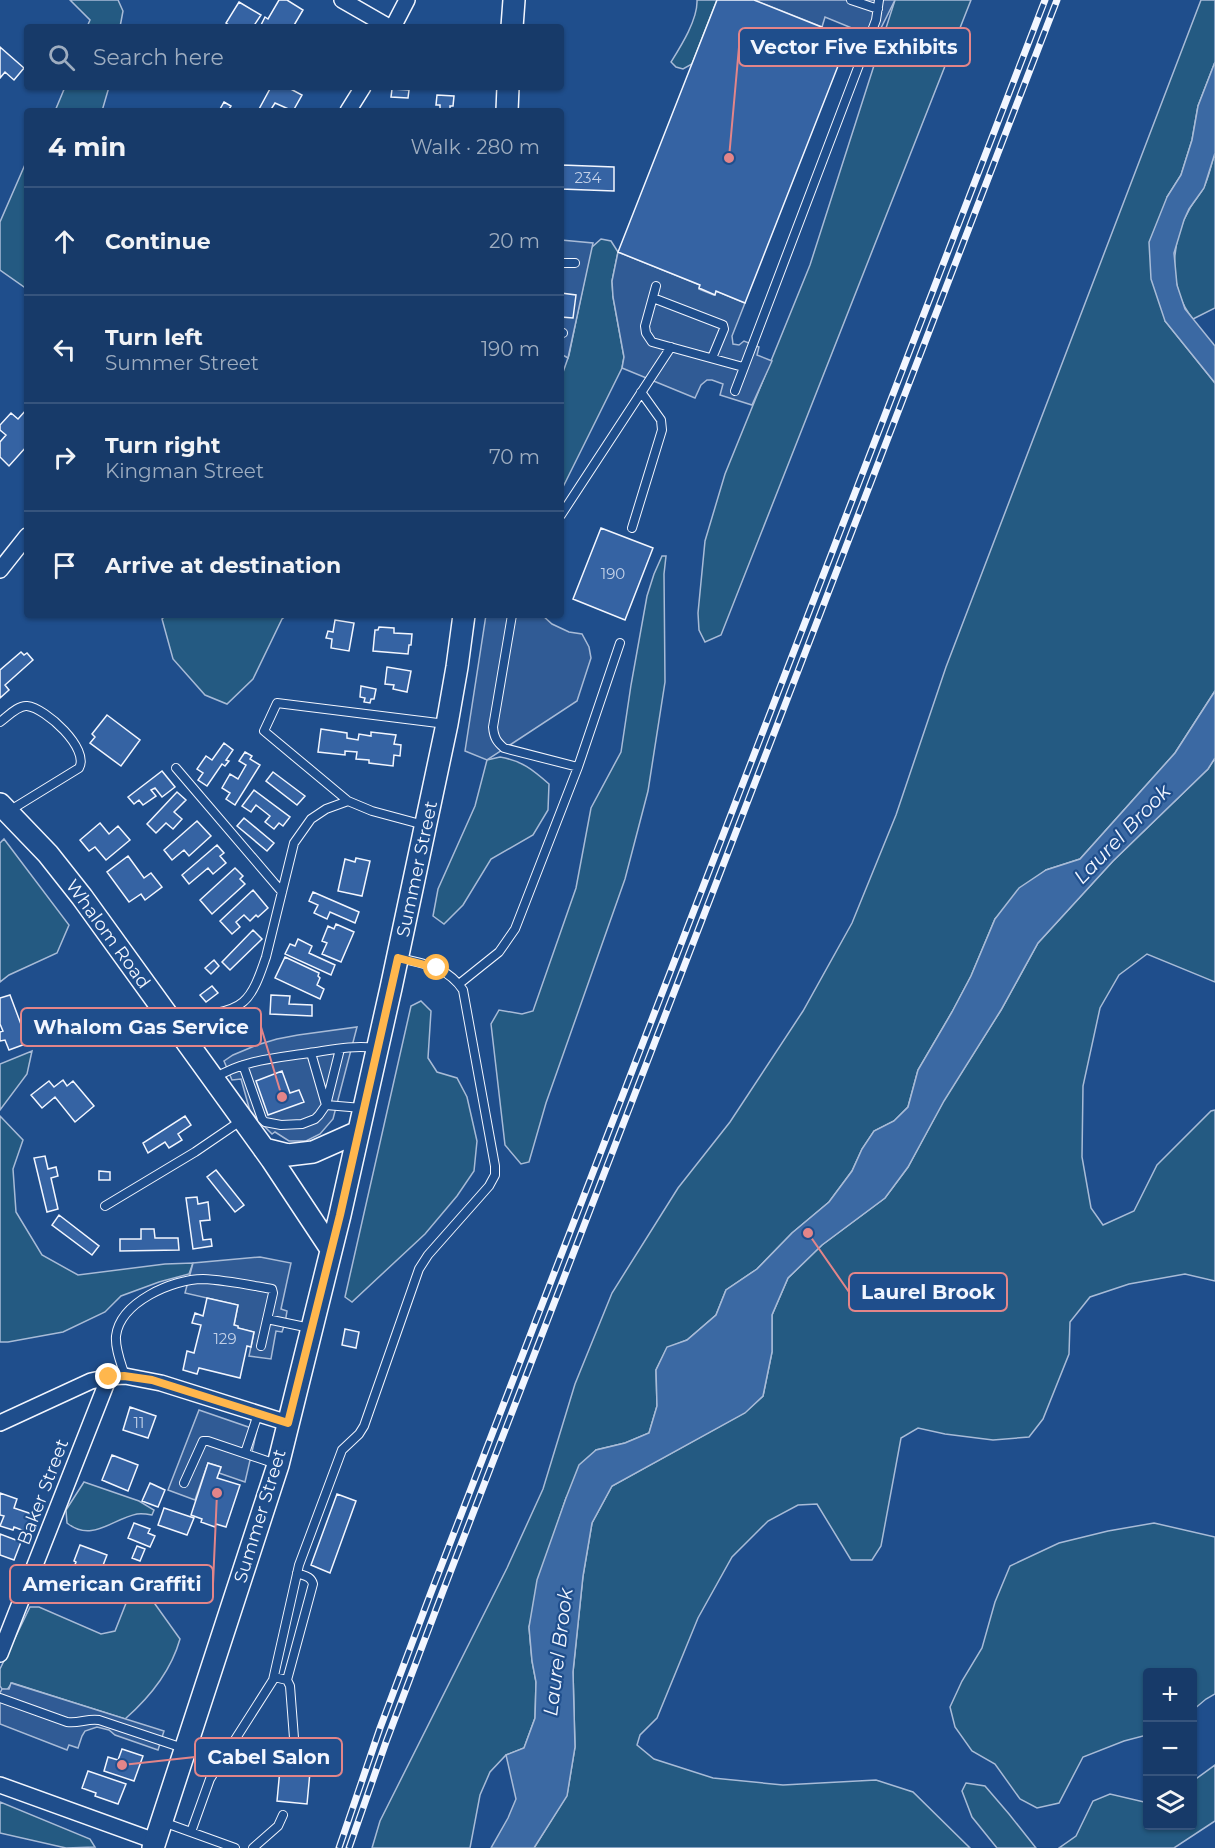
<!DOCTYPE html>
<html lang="en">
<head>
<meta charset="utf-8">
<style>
  :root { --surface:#173a69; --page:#244571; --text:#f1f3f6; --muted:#9eadc0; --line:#36547d }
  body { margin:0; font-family:Montserrat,sans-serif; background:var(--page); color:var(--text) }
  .controls { position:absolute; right:18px; bottom:18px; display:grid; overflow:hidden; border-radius:6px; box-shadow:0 2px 4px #0004 }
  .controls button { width:54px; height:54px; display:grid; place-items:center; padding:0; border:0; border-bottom:2px solid var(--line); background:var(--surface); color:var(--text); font:30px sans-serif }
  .stop { position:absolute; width:18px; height:18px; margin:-14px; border:4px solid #ffb74d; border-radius:50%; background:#fff }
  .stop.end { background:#ffb74d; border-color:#fff; box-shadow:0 2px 6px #0008 }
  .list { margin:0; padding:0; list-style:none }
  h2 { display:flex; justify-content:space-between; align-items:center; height:78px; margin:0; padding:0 24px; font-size:26px }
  h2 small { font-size:20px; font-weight:400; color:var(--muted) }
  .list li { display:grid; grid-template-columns:39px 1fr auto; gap:18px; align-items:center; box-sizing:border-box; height:108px; padding:0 24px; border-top:2px solid var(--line) }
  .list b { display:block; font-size:22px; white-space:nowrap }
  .list p { margin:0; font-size:20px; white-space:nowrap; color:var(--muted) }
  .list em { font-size:20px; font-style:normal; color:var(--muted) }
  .icon { flex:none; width:33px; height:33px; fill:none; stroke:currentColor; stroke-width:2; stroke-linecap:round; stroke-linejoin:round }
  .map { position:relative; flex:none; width:1215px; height:1848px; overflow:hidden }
  .search { position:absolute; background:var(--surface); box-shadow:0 2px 4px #0004; left:24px; top:24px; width:540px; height:66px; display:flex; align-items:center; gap:15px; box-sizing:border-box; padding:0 21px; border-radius:6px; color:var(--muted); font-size:22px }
  .panel { position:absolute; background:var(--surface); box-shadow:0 2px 4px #0004; left:24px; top:108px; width:540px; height:510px; border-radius:6px }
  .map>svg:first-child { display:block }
  .green { fill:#245a82; stroke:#a8bbd7; stroke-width:1.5 }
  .parking { fill:#305b95; stroke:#a8bbd7; stroke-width:1.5 }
  .water { fill:#3b69a3; stroke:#a8bbd7; stroke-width:1.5 }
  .building { fill:#3563a3; stroke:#f2f6ff; stroke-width:1.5 }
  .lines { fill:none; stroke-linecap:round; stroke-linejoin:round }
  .service-casing { stroke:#f2f6ff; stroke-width:10 }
  .minor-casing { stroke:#f2f6ff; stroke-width:18 }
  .secondary-casing { stroke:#f2f6ff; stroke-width:24 }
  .service { stroke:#1f4e8c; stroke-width:8 }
  .minor { stroke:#1f4e8c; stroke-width:15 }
  .secondary { stroke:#1f4e8c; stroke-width:21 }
  .rail-casing { stroke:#f2f6ff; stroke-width:7 }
  .rail { stroke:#1f4e8c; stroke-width:4.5; stroke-dasharray:14; stroke-linecap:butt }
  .route { stroke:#ffb74d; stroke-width:8 }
  .labels { text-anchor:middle; stroke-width:4.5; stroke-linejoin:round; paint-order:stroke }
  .number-label { font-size:15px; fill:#c3d1e8 }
  .street-label { font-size:18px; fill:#f2f6ff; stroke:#1f4e8c }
  .water-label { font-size:20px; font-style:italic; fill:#f2f6ff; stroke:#1f4e8c }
  .leader { fill:none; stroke:#e38589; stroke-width:2 }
  .callout-dot { fill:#e38589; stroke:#1f4e8c; stroke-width:2 }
  .callout { fill:#1f4e8c; stroke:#e38589; stroke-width:2 }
  .callout-label { font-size:20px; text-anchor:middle; font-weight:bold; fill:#f2f6ff }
</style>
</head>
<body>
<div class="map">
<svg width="1215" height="1848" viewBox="0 0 1215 1848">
  <rect width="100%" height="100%" fill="#1f4e8c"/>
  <path class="green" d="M70 0H118L123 11 120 27H87L90 20Z
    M697 0H717L692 64 683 69 676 67 671 62C681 46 698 19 697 0Z
    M895 0H971L721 635 705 642 699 630 698 613 705 541 725 474 810 265Z
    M1201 0H1215V62L1198 106 1192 140 1181 175 1167 197 1165 321 1215 383V691L1175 753 1080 859 1046 870 995 919 971 976 952 1012 918 1070 908 1107 894 1121 874 1131 862 1149 852 1171 829 1202 792 1233 757 1269 726 1290 716 1315 687 1340 667 1348 656 1370 657 1406 649 1433 625 1443 596 1450 566 1498 554 1534 529 1627 532 1661 536 1682 535 1718 524 1748 506 1755 490 1772 480 1795 470 1848H372L380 1821 507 1568 543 1489 575 1384 612 1293 678 1188 730 1122 803 1011 852 923 896 815 946 667Z
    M65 87H109L102 111H55Z
    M1215 153V308L1193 319C1168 289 1170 241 1190 208 1194 201 1199 196 1203 189 1209 178 1211 164 1215 153Z
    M27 160V289L0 270V222Z
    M601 239 611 241 618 252 612 281 613 297 624 357 622 368 561 491V378L569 355 591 248Z
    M662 556H666L664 574 665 682 648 791 625 879 546 1103 529 1162 521 1164 505 1145 491 1024 499 1010 522 1014 533 1011 576 888 591 808 621 752 631 685 647 596 654 574Z
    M166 615H287L282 619 253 679 227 704 205 695 173 659 162 619Z
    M500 757C522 761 532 769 549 784L548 810 533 835 491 859 463 905 444 924 433 916 438 889 475 806 487 760Z
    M1215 758V982L1147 954 1119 975 1100 1008 1083 1086 1082 1157 1091 1208 1103 1225 1134 1211 1157 1165 1211 1111 1215 1110V1281L1185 1274 1129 1284 1090 1297 1070 1322 1069 1354 1043 1419 1029 1437 993 1440 945 1434 918 1428 901 1438 881 1546 872 1560H851L817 1504 798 1505 768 1521 732 1557 698 1618 657 1718 640 1735 637 1745 654 1759 713 1778 783 1785 876 1780 913 1792 970 1848H534L567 1795 575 1747 573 1672 583 1576 592 1523 612 1486 744 1413 763 1396 772 1352V1315L788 1278 822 1245 885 1198 908 1167 944 1100 1001 1010 1038 943 1113 861 1208 769Z
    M4 839 69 925 57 953 9 975 0 982V843Z
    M421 1001 431 1011 428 1058 437 1072 457 1078 467 1097 477 1141 474 1171 457 1196 425 1234 352 1302 345 1297 411 1006Z
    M32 1051 27 1074 0 1110V1064Z
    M0 1116 23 1140 13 1169 16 1212 42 1255 78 1275 165 1264 193 1263 189 1274 159 1282 121 1296 105 1312 63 1332 8 1342H0Z
    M84 1482 139 1501 154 1510 152 1515C147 1514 142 1513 137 1514 112 1519 92 1543 67 1523L66 1510Z
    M1154 1523 1215 1537V1694L1206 1699 1193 1710 1192 1672H1148L1147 1735 1124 1741 1083 1757 1059 1803 1037 1808 1020 1799 995 1764 972 1751 955 1727 950 1707 962 1681 982 1648 995 1602 1010 1566 1059 1543 1108 1531Z
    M134 1583H140L180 1639C171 1671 149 1698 125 1719L12 1683 7 1690 2 1689 0 1686V1669L30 1607H39L101 1634 115 1631Z
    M1215 1765V1821L1174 1848H1059L1076 1836 1093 1801 1110 1794 1144 1802 1147 1801 1148 1826H1192L1193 1781Z
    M966 1783 985 1786 1009 1814 1036 1848H997L972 1817 962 1791Z
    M0 1802 90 1839 95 1847 66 1848 0 1833Z"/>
  <path class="parking" d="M754 0H895L876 38 825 17 822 27Z
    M561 240 593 243 568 358 561 354Z
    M618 252 700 285 699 289 714 295 716 291 745 303 732 336 733 344 739 345 744 341 759 347 757 355 772 361 752 405 720 395 723 384 712 380H707L701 385 695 398 622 368 624 357 613 297 612 281Z
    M486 615H542L552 624 569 632 582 634 589 647 591 658 577 701 487 760 465 751Z
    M357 1027 333 1119 320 1134 306 1141H289L275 1132 272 1134 263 1125 250 1111 241 1079 232 1080 224 1061 233 1055 257 1045 277 1039 298 1035Z
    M260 1257 291 1263 281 1309 287 1311 285 1323 282 1332 276 1331 271 1359 249 1356 254 1332 238 1328V1326L234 1325 238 1305 185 1293 193 1263Z
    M199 1410 257 1430 245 1482 219 1473 221 1467 208 1463 195 1500 168 1490Z
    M11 1683 164 1731 158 1750 115 1735 109 1730 97 1727 85 1731 82 1736 78 1748 69 1745 67 1750 0 1724V1693L2 1689H9Z"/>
  <path class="water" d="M1215 62V153L1204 188 1189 209 1184 220 1174 253 1177 285 1185 309 1215 346V383L1165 321 1151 279 1149 242 1167 197 1181 175 1192 140 1198 106Z
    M1215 691V758L1208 769 1113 861 1038 943 1001 1010 944 1101 908 1167 885 1198 822 1245 788 1278 772 1315V1352L763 1396 745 1413 612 1486 592 1523 583 1576 573 1672 575 1747 567 1796 534 1848H491L508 1818 516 1799 506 1755 524 1748 535 1718 536 1682 532 1661 529 1627 537 1580 566 1498 579 1465 596 1450 625 1443 649 1433 657 1406 656 1370 667 1347 687 1340 716 1315 726 1290 757 1269 792 1233 829 1202 852 1171 862 1149 874 1131 894 1121 908 1107 918 1070 952 1012 971 976 995 919 1019 888 1046 870 1080 859 1175 753Z"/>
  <path class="building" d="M279 0H287L303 10 293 27H260L265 17 268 19Z
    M717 0H754L849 38 745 303 716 291 715 295 699 288 700 285 618 252Z
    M239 2 261 15 253 27H232L226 23Z
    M0 47 24 68 14 80 5 72 0 78Z
    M271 87H287L302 95 293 111 275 103 270 111H258Z
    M392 89 409 90 408 98 391 97Z
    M437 95 454 96 453 106H450V110L458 111H436L437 110H440V105H436Z
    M224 102 231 106 228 111H219Z
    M562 165 614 167V191L561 189Z
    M561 293 576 295 573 318 561 317Z
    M27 409V446L9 466 0 457V442L6 435 0 430V425L11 413 18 419Z
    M601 528 653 548 625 620 573 599Z
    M335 620 354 623 349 651 331 648 332 639 326 638 328 631 333 632Z
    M379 627 394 628V633L412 634 411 645H409L408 654 373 651 375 630H378Z
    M21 652 24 655 27 653 33 660 5 685 9 690 0 698V670Z
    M387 667 411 671 407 692 393 689 394 685 385 684Z
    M361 686 376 689 374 699H371L370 703 364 702 365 698 360 697Z
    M107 715 140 740 121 766 90 743 95 737 92 734Z
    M321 729 347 733V738L358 740 359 734 371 736V732L396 735 394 744 401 745 400 756 394 755 393 766 369 763V760L356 759 357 752 345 751V755L318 752Z
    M224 743 233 750 226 760 229 761 225 766 222 764 207 786 198 780 203 773 197 769 206 756 212 760Z
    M245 752 252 756 250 759 260 765 235 805 226 799 230 793 222 788 230 774 238 779 246 765 239 761Z
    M162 771 175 787 162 797 155 788 151 790 156 796 143 805 139 800 134 804 128 797Z
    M273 772 305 796 297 805 266 781Z
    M254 790 290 817 283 826 279 823 274 829 265 822 270 816 256 805 251 812 242 806Z
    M177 792 186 800 174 812 182 819 173 829 166 823 156 833 147 824Z
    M244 818 274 843 267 851 237 826Z
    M197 821 211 836 189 856 184 850 172 860 164 850Z
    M100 823 109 834 118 826 130 840 106 860 95 847 89 851 80 840Z
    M217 845 224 853 220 856 226 863 213 874 208 868 189 884 182 875Z
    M128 856 144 878 151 873 162 887 145 900 141 894 129 902 107 872Z
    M356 858 370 861 362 896 338 891 345 859 355 862Z
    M235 868 243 876 240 879 245 884 212 914 200 900Z
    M253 890 268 908 258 917 256 915 250 921 244 915 236 922 240 927 232 934 220 921Z
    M313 892 359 912 355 923 330 912 327 919 314 913 318 905 309 901Z
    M336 924 354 932 341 962 322 954 327 943 322 941 328 926 334 929Z
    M253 930 262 939 230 970 222 962Z
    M298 939 312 946 309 953 335 965 331 975 285 954 290 944 295 946Z
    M285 957 319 973 318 976 320 978 317 985 324 989 320 999 275 978Z
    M214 960 219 966 211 974 205 968Z
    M212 986 218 993 206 1002 200 995Z
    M10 995 28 1043 9 1050 5 1040 0 1041V1032L3 1031 0 1024V998Z
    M271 995 290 996 289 1004 312 1005V1016L270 1014Z
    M282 1071 290 1093 299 1090 304 1102 268 1115 256 1081Z
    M63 1080 67 1086 73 1081 94 1106 75 1122 55 1097 42 1108 31 1095 49 1081 54 1087Z
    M185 1116 191 1125 178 1134 182 1140 169 1148 165 1142 148 1153 143 1143Z
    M45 1156 48 1169 56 1167 58 1176 51 1178 58 1209 47 1212 34 1158Z
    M216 1170 244 1205 235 1212 207 1177Z
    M99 1171 110 1172V1180H99Z
    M197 1197 198 1204 208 1202 210 1220 200 1221 203 1240 211 1239 212 1246 193 1249 186 1198Z
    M59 1215 99 1246 92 1255 52 1225Z
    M141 1229H154L155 1238H178L179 1250 120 1251V1239H141Z
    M207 1298 238 1305 234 1325 238 1326V1328L254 1332 251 1347 247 1346 240 1378 199 1368 197 1374 183 1370 187 1351 194 1353 201 1325 192 1323 195 1313 203 1316Z
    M345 1329 359 1332 356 1348 342 1345Z
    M130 1407 156 1416 148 1438 123 1430Z
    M112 1455 138 1465 128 1491 102 1480Z
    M208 1463 221 1467 217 1478 240 1485 226 1527 216 1524 215 1527 201 1522 202 1519 191 1515Z
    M150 1483 165 1490 158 1507 142 1501Z
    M0 1493 17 1499 14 1508 32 1514 27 1532 14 1527 13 1530 0 1526 4 1516 0 1515Z
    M337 1494 356 1501 330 1573 311 1565Z
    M164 1508 194 1518 187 1535 158 1525Z
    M134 1523 150 1529 148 1533 155 1536 150 1547 128 1538Z
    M0 1534 21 1542 14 1560 0 1555Z
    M80 1545 107 1555 100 1573 96 1572 92 1585 70 1577 76 1562 74 1561Z
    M137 1546 145 1549 140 1561 132 1558Z
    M122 1749 143 1756 134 1781 104 1771 108 1757 118 1760Z
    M287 1764 305 1766V1771L310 1772 307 1804 277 1801 280 1769H286Z
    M88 1771 126 1784 118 1804 95 1796 96 1793 82 1788Z"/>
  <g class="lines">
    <g class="service-casing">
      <path id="service" d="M851 0 878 9
        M561 263H575
        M656 286 645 326 646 333 652 342 743 367
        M653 298 723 325 724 329 712 358
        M561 333H563
        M735 391 870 36 876 20 879 0
        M561 515 671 347
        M632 528 662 430 661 420 641 392
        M512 615 493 727C494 738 497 742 504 748L578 767
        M0 722C7 717 18 705 27 706 46 708 90 749 79 768L9 811
        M176 768 282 892
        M424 825 372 811 348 801 264 731 277 703 446 724
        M459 984 499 952 515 929 578 767 620 643
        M174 1018C193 1016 228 1015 243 1002 255 992 261 971 266 957L294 843 311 819 326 809 348 801
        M311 1053 326 1105 362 1108
        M243 1065 262 1119 265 1122 281 1125 302 1124 315 1119 319 1115 326 1105 340 1049
        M215 1078C243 1060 277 1058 309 1053 331 1050 353 1045 375 1048
        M105 1206 195 1152 242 1120
        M267 1319 310 1328
        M125 1376C121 1363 115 1349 116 1336 120 1302 173 1279 203 1279 226 1280 249 1285 272 1289L273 1293 261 1346
        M245 1453 258 1414
        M184 1483 203 1441H208L276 1464
        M274 1677 287 1680 290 1686 295 1751
        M287 1680 313 1584C311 1576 304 1576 297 1573
        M0 1698 67 1722C78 1724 88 1718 99 1720L183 1748
        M163 1822 235 1848
        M191 1832 210 1779 273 1680 299 1565 342 1450 359 1434 364 1426 419 1269 428 1255 489 1186 495 1175V1166L463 990C447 966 424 964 399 958
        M253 1848 278 1826 283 1815"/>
    </g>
    <g class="minor-casing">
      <path id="minor" d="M342 0 389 27
        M393 27 407 0
        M348 111 363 87
        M0 570 27 536
        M0 1423 91 1381 109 1377 125 1376 161 1383 288 1423
        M0 1654 109 1377
        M0 1785 155 1841"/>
    </g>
    <g class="secondary-casing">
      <path id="secondary" d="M512 27 514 0
        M507 111 508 87
        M0 804 48 854 82 897 272 1160 331 1249
        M264 1149 288 1155 313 1152 358 1132
        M153 1848 278 1465 340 1215 391 988 447 724 457 667 464 615"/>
    </g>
    <use href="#service" class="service"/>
    <use href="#minor" class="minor"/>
    <use href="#secondary" class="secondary"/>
    <g class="rail-casing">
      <path id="rail" d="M339 1848 380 1728 430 1595 1045 0
        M349 1848 386 1742 443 1591 1057 0"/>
    </g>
    <use href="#rail" class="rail"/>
  </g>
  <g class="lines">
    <path class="route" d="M109 1377 124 1376 152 1380 288 1423 340 1215 398 958 437 968"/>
  </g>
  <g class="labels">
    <g class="number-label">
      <text x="588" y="183">234</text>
      <text x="613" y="579">190</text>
      <text x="225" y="1344">129</text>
      <text x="139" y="1428">11</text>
    </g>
    <g class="street-label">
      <text transform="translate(417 869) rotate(-78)" y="6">Summer Street</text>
      <text transform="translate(108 934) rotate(54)" y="6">Whalom Road</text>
      <text transform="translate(43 1492) rotate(-69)" y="6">Baker Street</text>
      <text transform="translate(260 1516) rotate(-73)" y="6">Summer Street</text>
    </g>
    <g class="water-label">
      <text transform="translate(1122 834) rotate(-46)" y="7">Laurel Brook</text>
      <text transform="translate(558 1652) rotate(-83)" y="7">Laurel Brook</text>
    </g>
  </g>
  <path class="leader" d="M729 158L739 47M282 1097L261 1027M808 1233L849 1292M217 1493L213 1584M122 1765L195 1757"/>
  <g class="callout-dot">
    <circle cx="729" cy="158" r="6"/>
    <circle cx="282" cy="1097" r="6"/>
    <circle cx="808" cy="1233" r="6"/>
    <circle cx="217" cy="1493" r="6"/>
    <circle cx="122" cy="1765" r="6"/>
  </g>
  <g class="callout">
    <rect x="739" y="28" width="231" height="38" rx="6"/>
    <rect x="21" y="1008" width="240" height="38" rx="6"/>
    <rect x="849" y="1273" width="158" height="38" rx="6"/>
    <rect x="10" y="1565" width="203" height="38" rx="6"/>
    <rect x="195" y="1738" width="147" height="38" rx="6"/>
  </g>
  <g class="callout-label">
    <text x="854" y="54">Vector Five Exhibits</text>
    <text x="141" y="1034">Whalom Gas Service</text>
    <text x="928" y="1299">Laurel Brook</text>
    <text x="112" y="1591">American Graffiti</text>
    <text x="269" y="1764">Cabel Salon</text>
  </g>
</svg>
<div class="controls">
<button>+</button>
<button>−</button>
<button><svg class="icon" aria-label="layers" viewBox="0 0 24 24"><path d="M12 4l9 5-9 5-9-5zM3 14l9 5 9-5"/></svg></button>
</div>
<div class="stop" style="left:437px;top:968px"></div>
<div class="stop end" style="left:109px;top:1377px"></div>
<div class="search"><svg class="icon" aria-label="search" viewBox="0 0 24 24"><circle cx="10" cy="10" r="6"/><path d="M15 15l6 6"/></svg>Search here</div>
<section class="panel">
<h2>4 min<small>Walk · 280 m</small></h2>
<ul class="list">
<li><svg class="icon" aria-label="ahead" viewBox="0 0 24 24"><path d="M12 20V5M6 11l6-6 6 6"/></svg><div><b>Continue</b></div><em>20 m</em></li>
<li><svg class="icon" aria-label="left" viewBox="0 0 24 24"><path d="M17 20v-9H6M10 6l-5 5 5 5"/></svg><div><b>Turn left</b><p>Summer Street</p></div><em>190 m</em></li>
<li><svg class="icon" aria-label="right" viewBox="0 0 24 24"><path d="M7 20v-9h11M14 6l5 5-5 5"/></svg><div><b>Turn right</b><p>Kingman Street</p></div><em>70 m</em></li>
<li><svg class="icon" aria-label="arrive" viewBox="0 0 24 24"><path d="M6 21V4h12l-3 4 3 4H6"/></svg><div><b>Arrive at destination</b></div></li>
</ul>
</section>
</div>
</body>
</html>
